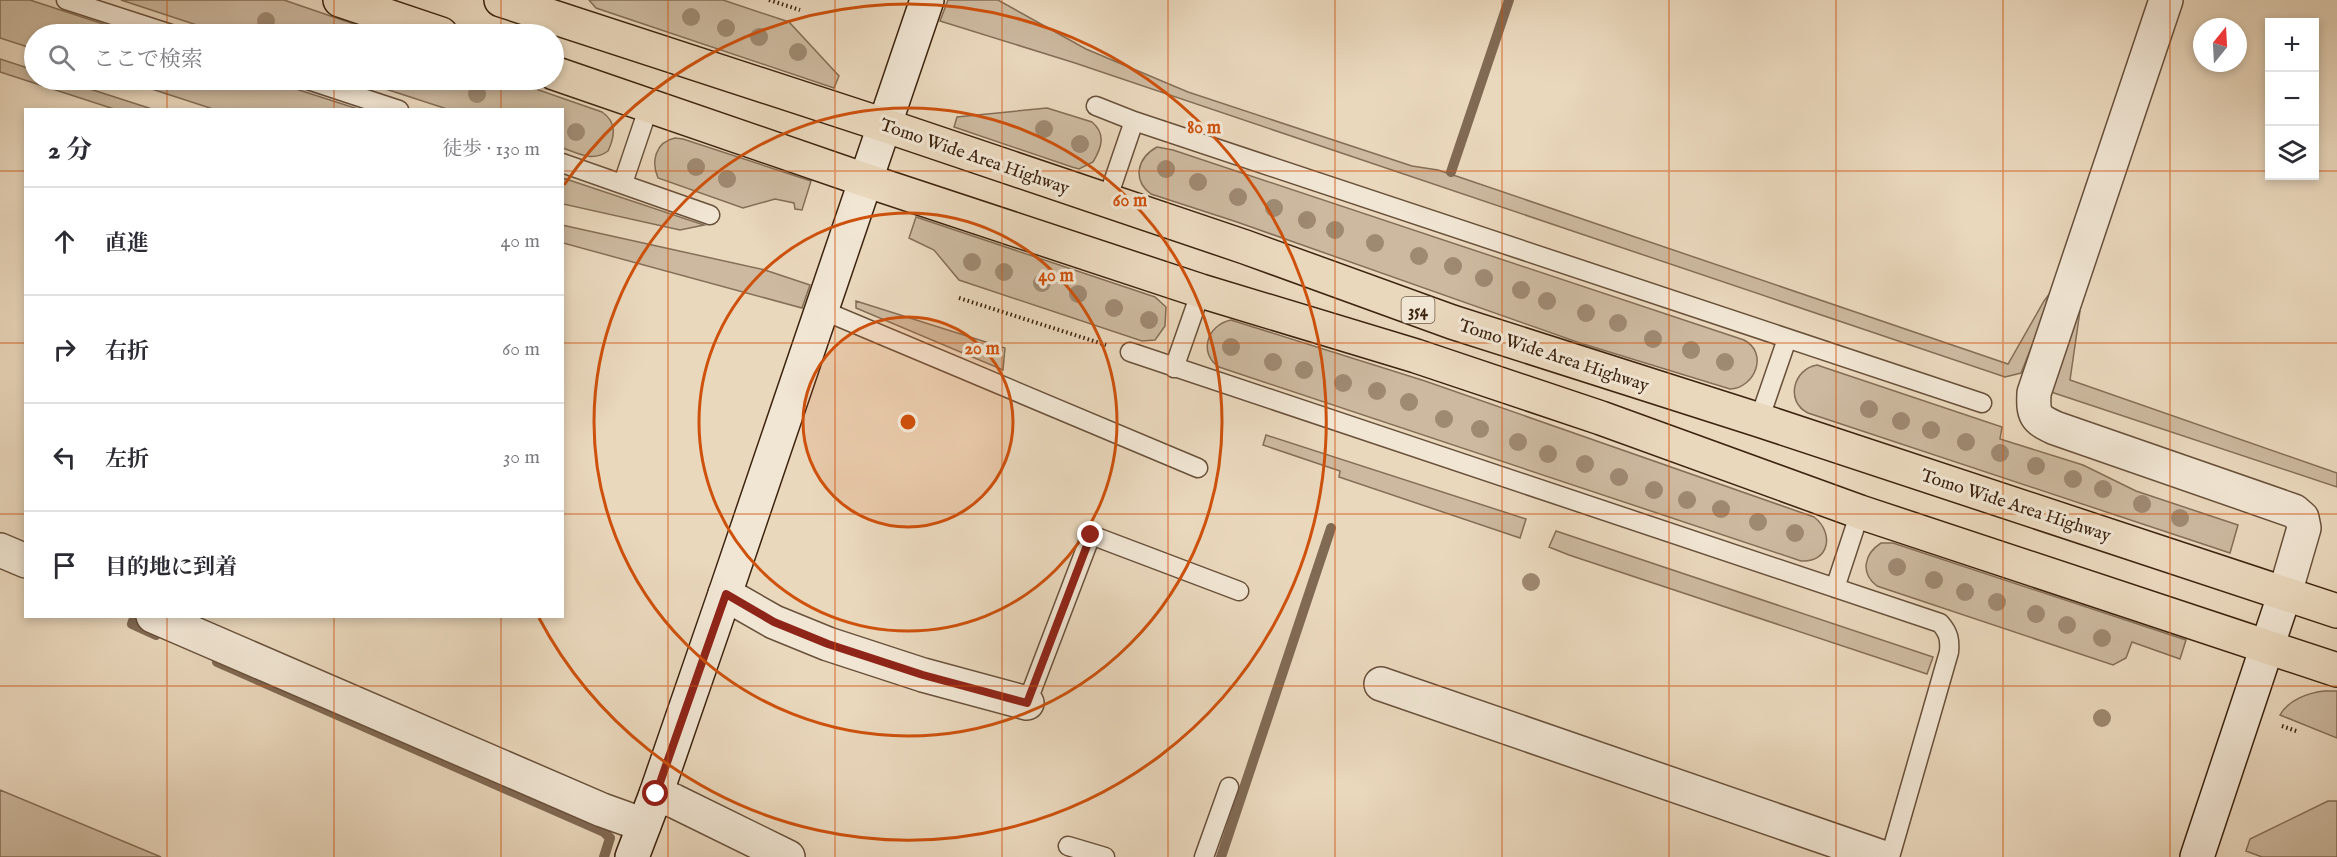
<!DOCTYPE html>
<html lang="ja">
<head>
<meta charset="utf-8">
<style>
  :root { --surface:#fff; --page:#f7f7f7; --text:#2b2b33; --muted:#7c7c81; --line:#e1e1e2 }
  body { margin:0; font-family:"IM FELL English","Noto Serif JP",serif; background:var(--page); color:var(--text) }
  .controls { position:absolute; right:18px; top:18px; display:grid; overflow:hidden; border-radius:0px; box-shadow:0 3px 9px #0003 }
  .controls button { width:54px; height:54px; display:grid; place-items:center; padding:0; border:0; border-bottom:2px solid var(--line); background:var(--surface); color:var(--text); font:30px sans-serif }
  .compass { position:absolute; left:2193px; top:18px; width:54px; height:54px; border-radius:50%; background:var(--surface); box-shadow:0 3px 9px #0003; rotate:18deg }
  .stop { position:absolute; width:18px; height:18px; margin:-14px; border:4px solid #8f2418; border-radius:50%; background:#fff }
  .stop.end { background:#8f2418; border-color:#fff; box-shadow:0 2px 6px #0008 }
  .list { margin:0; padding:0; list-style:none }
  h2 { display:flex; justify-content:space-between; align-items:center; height:78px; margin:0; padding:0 24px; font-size:26px }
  h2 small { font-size:20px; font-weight:400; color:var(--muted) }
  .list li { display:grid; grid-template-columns:39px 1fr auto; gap:18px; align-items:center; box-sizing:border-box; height:108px; padding:0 24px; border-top:2px solid var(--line) }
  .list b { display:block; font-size:22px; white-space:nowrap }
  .list em { font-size:20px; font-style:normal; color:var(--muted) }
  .icon { flex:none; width:33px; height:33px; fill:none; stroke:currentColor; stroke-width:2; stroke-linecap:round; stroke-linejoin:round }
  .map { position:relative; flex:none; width:2337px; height:857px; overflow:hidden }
  .search { position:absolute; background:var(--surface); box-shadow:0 3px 9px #0003; left:24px; top:24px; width:540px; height:66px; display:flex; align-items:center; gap:15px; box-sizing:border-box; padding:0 21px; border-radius:33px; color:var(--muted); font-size:22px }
  .panel { position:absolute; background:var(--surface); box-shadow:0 3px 9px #0003; left:24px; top:108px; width:540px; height:510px; border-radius:0px }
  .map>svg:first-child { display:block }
  .green { fill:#ccb99f; stroke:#846e56; stroke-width:1.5 }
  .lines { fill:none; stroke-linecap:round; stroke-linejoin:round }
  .stream { stroke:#816a54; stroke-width:10 }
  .lane-casing { stroke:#68503a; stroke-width:21 }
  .street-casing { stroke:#68503a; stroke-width:36 }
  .secondary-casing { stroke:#3c230e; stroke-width:36 }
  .highway-casing { stroke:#3c230e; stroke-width:36 }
  .path { stroke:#3c230e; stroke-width:4; stroke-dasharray:1.5 3; stroke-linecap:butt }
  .lane { stroke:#f1e6d4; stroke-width:18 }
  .street { stroke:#f1e6d4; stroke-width:33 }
  .secondary { stroke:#f1e6d4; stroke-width:33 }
  .highway { stroke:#ead8bd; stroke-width:33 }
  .tree { fill:#9e8971 }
  .route { stroke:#8f2418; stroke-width:8 }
  .grid { fill:none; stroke:#ce510c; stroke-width:1.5; stroke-opacity:0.55 }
  .ring { fill:none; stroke:#ce510c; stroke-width:3 }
  .labels { text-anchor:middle; stroke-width:6; stroke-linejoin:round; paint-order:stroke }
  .shield { fill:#f1e6d4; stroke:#725e49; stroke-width:1.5 }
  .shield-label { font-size:16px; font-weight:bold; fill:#3c230e }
  .street-label { font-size:18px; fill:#3c230e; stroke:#f1e6d4 }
  .centre { fill:#ce510c; stroke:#f1e6d4; stroke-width:3 }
  .ring-label { font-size:18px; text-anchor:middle; font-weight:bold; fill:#ce510c; stroke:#f1e6d4; stroke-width:6; stroke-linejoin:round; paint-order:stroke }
</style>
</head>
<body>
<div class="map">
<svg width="2337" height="857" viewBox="0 0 2337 857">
  <rect width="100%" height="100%" fill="#ead8bd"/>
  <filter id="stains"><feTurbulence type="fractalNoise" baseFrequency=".00333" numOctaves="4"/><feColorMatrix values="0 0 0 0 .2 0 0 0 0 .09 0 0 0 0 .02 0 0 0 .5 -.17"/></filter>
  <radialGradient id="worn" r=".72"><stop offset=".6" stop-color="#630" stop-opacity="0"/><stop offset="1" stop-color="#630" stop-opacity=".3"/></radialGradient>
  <path class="green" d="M0 0H30L134 34H34V49L0 38Z
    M121 0H284L383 34H224Z
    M589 0H723L789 22 839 76 834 88 596 8Z
    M948 0H998L1086 49 1188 92 1412 166 1438 170 1462 178 2008 364 2044 301 2057 284 2021 373 2005 377 1075 63 940 21Z
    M0 59 34 70V80H62L152 109H114L0 72Z
    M124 80H268L358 109H213Z
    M358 80H510L602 112C617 122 615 136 608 151 593 162 579 154 563 148L562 110 447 109Z
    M1047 108 1092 122C1106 134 1102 147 1093 162L1079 169 1072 167 954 127 957 117Z
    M675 138 683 139 811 181 802 210 795 209 794 203 775 199 743 208 658 178C651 162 655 142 675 138Z
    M1157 147 1173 150 1744 340C1769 353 1755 388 1730 389L1580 343 1237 222 1151 194C1132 180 1137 158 1157 147Z
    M563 178 704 225 680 230 563 204Z
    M916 217 1155 297 1166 307 1165 326 1155 340 1142 341 959 280 934 250 909 238Z
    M562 225 765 270 810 285 802 308 563 243Z
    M856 301 1005 348 1003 370 856 308Z
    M2080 311 2070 380 2337 473V487L2048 391 2066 333Z
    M1231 320 1425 381 1814 517C1835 533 1829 563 1801 561L1219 367C1198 353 1207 325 1231 320Z
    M1817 365 2002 427 2000 439 2083 465 2136 491 2238 525 2230 553 1808 413C1785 402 1793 369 1817 365Z
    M1266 435 1526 519 1520 538 1339 477 1340 471 1263 445Z
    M1556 531 1933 657 1927 674 1569 555 1549 547Z
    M1881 543H1893L2186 640 2180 659 2132 642 2126 658 2113 665 1877 586C1860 573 1864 554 1881 543Z
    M2324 691H2337V738L2280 715C2288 700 2308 693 2324 691Z
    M0 790 161 857H0Z
    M2328 801H2337V857H2262L2246 851 2250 839Z"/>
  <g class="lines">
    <path class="stream" d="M1451 172 1509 0
      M133 621 132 624 156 635
      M217 662 604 832 610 838 604 857
      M1221 857 1331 528"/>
    <g class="lane-casing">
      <path id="lane" d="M66 0 171 34
        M308 80 399 110
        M1096 106 1134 121 1982 403
        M562 163 710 215
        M623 183 649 106
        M1107 200 1134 121
        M822 310 1198 468
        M1130 352 1940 623C1949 633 1950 640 1949 652L1890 857
        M1174 368 1201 291
        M1759 420 1787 339
        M1835 588 1860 512
        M1027 703 1091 535 1239 591
        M1068 846 1105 857
        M1204 857 1229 787"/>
    </g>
    <g class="street-casing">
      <path id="street" d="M2166 0 2034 393C2033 415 2035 419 2055 428L2294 511 2302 518 2304 528 2285 593
        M0 550 26 561
        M725 594 774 622 828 644 923 675 1027 703
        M153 616 602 810 644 825
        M1381 684 1882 857
        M656 794 674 801 788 857"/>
    </g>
    <g class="secondary-casing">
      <path id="secondary" d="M632 857 656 794 725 594 927 0
        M2197 857 2285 593"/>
    </g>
    <g class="highway-casing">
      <path id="highway" d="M340 0 441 34
        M501 0 884 125 1245 247 1452 322 1759 420 2337 611
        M554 73 865 180 1201 291 1416 356 1601 418 1860 512 2337 670"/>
    </g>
    <path class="path" d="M769 0 800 10
      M959 298 1106 345
      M2282 726 2299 732"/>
    <use href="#lane" class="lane"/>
    <use href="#street" class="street"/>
    <use href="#secondary" class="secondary"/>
    <use href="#highway" class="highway"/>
  </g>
  <g class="tree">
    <circle cx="691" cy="17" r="9"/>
    <circle cx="266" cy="21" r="9"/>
    <circle cx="726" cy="28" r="9"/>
    <circle cx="759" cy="37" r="9"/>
    <circle cx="798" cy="52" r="9"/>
    <circle cx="477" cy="94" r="9"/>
    <circle cx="1044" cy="129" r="9"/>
    <circle cx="576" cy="132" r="9"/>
    <circle cx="1080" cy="144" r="9"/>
    <circle cx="696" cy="167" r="9"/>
    <circle cx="1166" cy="169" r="9"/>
    <circle cx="727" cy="179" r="9"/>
    <circle cx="1198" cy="182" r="9"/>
    <circle cx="1238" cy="197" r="9"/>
    <circle cx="1274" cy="208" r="9"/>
    <circle cx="1307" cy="220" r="9"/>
    <circle cx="1335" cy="230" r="9"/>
    <circle cx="1375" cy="243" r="9"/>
    <circle cx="1419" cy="256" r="9"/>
    <circle cx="972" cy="262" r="9"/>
    <circle cx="1453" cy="266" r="9"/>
    <circle cx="1004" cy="272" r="9"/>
    <circle cx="1484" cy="278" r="9"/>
    <circle cx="1042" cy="283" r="9"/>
    <circle cx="1521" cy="290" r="9"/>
    <circle cx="1078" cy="294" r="9"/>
    <circle cx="1547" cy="301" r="9"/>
    <circle cx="1114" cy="308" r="9"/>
    <circle cx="1586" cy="313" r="9"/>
    <circle cx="1149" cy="320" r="9"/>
    <circle cx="1618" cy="323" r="9"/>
    <circle cx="1653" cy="339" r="9"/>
    <circle cx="1231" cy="347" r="9"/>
    <circle cx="1691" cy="350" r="9"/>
    <circle cx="1273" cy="362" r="9"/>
    <circle cx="1725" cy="362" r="9"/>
    <circle cx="1304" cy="370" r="9"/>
    <circle cx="1343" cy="383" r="9"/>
    <circle cx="1377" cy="391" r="9"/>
    <circle cx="1409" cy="402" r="9"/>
    <circle cx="1869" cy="409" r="9"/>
    <circle cx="1444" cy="419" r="9"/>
    <circle cx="1901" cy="421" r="9"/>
    <circle cx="1480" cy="429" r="9"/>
    <circle cx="1931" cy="430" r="9"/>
    <circle cx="1518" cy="442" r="9"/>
    <circle cx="1966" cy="442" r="9"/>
    <circle cx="2000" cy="453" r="9"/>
    <circle cx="1548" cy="454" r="9"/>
    <circle cx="1585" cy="464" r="9"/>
    <circle cx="2036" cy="466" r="9"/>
    <circle cx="1619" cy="477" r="9"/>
    <circle cx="2073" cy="479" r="9"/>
    <circle cx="2103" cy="489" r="9"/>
    <circle cx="1654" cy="490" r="9"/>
    <circle cx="1687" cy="500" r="9"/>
    <circle cx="2142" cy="504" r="9"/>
    <circle cx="1721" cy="509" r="9"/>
    <circle cx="2180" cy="518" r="9"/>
    <circle cx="1758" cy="522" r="9"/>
    <circle cx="1795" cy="533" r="9"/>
    <circle cx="1897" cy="567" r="9"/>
    <circle cx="1934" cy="580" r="9"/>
    <circle cx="1531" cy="582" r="9"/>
    <circle cx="1965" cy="592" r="9"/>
    <circle cx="1997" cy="602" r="9"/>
    <circle cx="2036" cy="614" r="9"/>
    <circle cx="2067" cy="625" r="9"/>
    <circle cx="2102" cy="638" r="9"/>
    <circle cx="2102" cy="718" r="9"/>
  </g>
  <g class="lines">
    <path class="route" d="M656 794 726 594 774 622 828 644 923 675 1027 703 1091 535"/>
  </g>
  <path class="grid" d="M167 0V34M334 0V34M501 0V34M668 0V857M835 0V857M1002 0V857M1168 0V857M1335 0V857M1502 0V857M1669 0V857M1836 0V857M2003 0V857M2170 0V857M167 80V110M334 80V110M501 80V110M0 171H26M562 171H2270M2314 171H2337M0 343H26M562 343H2337M0 514H26M562 514H2337M167 616V857M334 616V857M501 616V857M0 686H2337"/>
  <circle cx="908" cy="422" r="105" fill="#ce510c" fill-opacity=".12"/>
  <g class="ring">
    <circle cx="908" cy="422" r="105"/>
    <circle cx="908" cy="422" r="209"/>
    <circle cx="908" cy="422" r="314"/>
    <path d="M564 185A418 418 0 1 1 539 618"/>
  </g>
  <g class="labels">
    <rect class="shield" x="1401.5" y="297" width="33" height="26" rx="4.5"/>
    <g class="shield-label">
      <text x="1418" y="316">354</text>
    </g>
    <g class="street-label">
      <text transform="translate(975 156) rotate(19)" y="6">Tomo Wide Area Highway</text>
      <text transform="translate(1554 355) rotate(18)" y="6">Tomo Wide Area Highway</text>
      <text transform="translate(2016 505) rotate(18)" y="6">Tomo Wide Area Highway</text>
    </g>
  </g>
  <circle cx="908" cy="422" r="9" class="centre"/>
  <g class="ring-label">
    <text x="1204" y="133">80 m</text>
    <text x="1130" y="206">60 m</text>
    <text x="1056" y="281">40 m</text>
    <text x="982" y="354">20 m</text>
  </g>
  <rect width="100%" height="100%" filter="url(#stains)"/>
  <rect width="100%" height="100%" fill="url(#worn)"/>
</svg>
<div class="controls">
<button>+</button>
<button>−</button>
<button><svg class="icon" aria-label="layers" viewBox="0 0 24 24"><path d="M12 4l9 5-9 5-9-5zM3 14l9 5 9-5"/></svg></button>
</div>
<svg class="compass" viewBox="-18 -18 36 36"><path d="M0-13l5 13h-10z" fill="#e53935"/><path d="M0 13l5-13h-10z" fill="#7c7c81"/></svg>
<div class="stop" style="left:656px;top:794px"></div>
<div class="stop end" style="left:1091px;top:535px"></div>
<div class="search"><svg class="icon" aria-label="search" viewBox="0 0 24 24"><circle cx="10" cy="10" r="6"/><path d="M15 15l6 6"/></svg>ここで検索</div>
<section class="panel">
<h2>2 分<small>徒歩 · 130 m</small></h2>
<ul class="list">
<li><svg class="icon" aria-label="ahead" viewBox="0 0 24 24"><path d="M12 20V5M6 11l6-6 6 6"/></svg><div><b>直進</b></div><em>40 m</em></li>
<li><svg class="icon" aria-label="right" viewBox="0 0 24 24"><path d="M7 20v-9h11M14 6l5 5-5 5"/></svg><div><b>右折</b></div><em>60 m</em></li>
<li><svg class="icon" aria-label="left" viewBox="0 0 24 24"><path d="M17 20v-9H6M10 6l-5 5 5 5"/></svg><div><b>左折</b></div><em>30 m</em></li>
<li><svg class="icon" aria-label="arrive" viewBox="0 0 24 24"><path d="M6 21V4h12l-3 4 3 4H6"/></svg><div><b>目的地に到着</b></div></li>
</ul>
</section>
</div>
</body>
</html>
